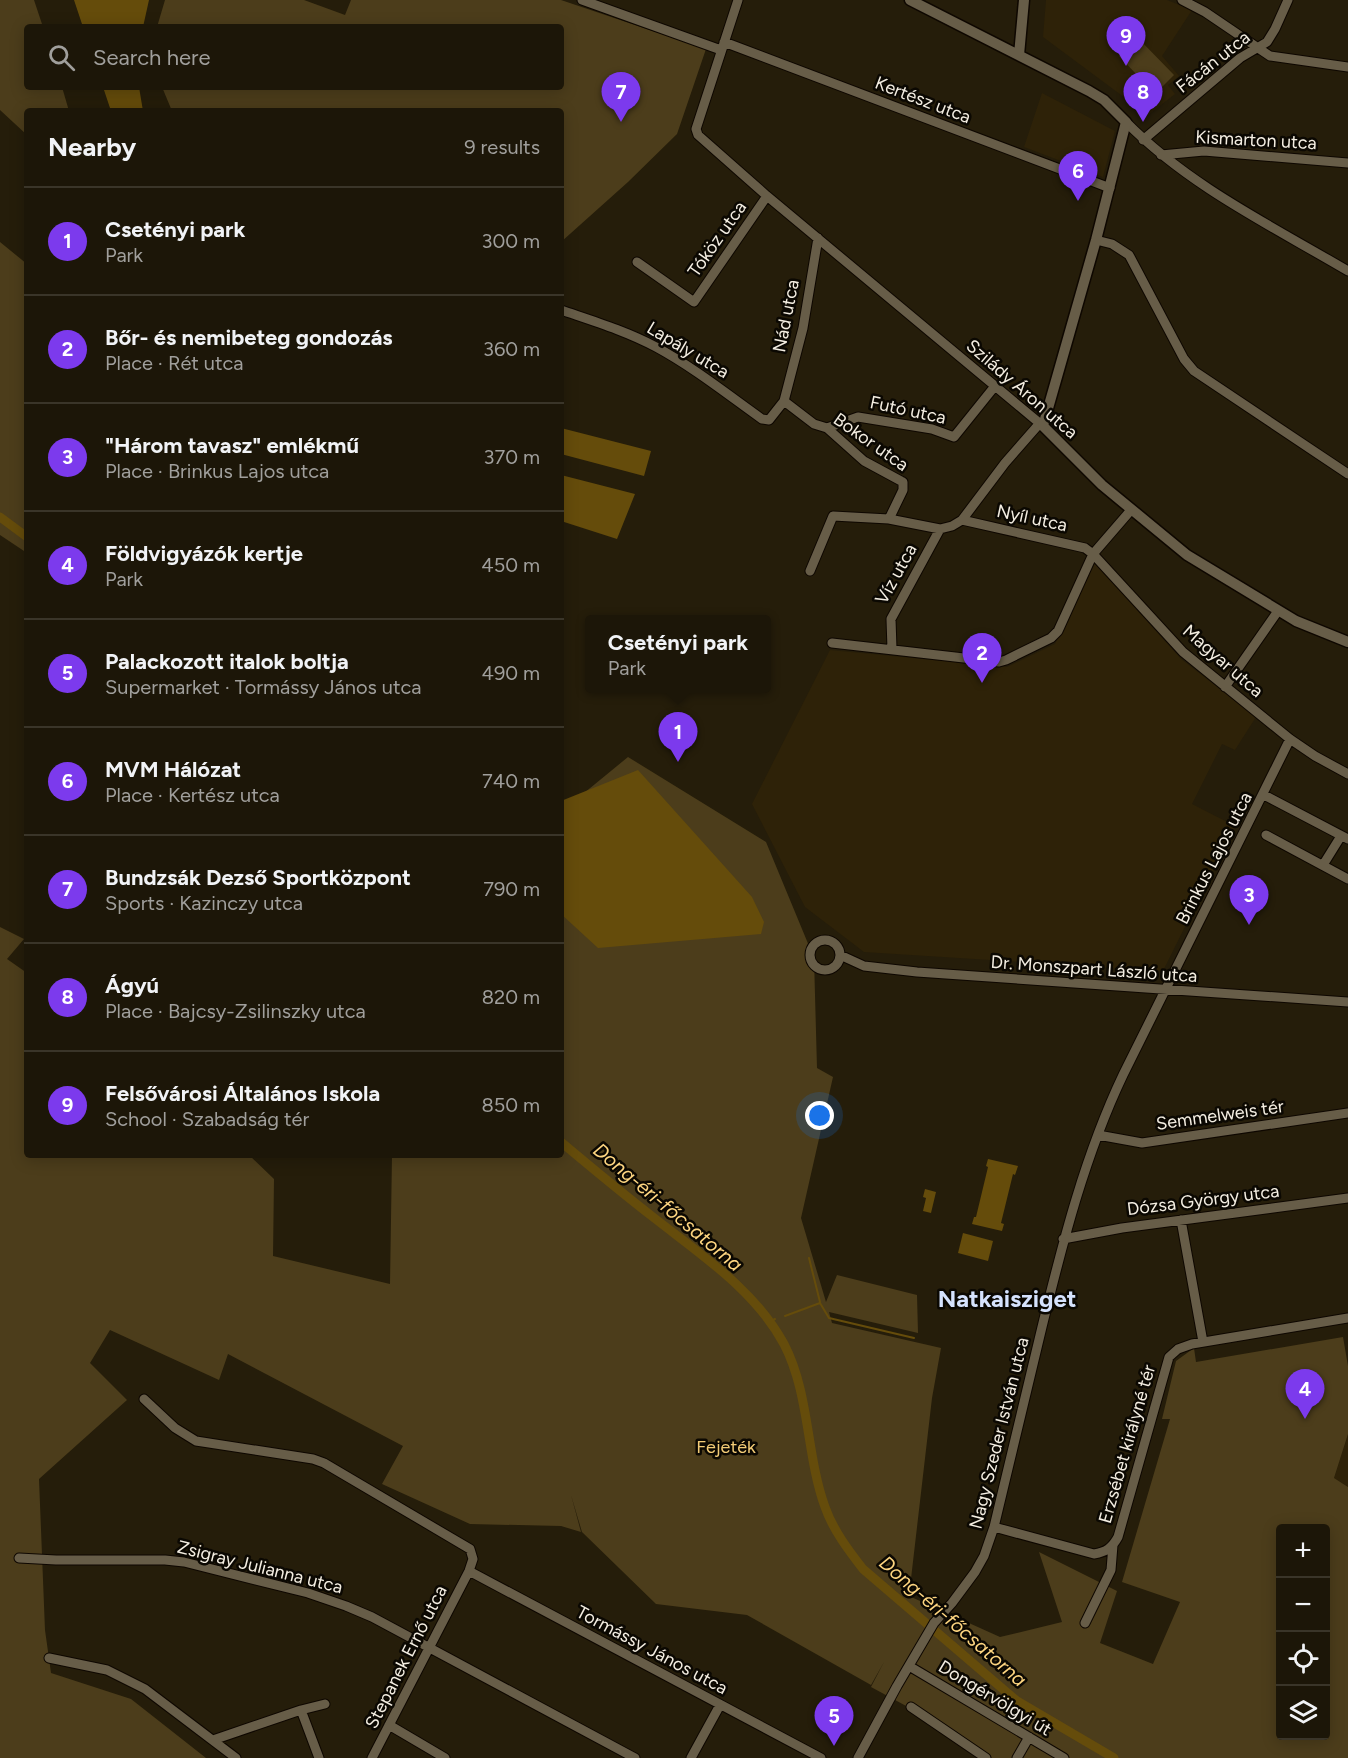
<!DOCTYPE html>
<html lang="en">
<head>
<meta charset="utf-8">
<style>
  :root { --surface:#1c1608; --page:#251f12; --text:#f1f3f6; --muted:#a09f9c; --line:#3a3529; --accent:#7c3aed }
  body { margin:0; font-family:Figtree,sans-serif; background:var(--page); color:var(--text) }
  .controls { position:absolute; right:18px; bottom:18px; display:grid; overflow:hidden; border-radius:6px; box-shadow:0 3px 15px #0003 }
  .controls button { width:54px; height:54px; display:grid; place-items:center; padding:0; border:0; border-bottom:2px solid var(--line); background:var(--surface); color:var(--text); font:30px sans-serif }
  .you { position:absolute; left:820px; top:1116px; width:21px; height:21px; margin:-15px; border:4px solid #fff; border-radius:50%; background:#1a73e8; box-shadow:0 0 0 9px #1a73e833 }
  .badge { display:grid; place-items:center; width:39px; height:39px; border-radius:50%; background:var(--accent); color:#fff; font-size:20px; font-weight:700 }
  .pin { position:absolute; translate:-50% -50px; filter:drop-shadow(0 2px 3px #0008) }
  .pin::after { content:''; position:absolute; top:32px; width:21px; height:18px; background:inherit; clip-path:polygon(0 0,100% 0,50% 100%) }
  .popup { position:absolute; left:585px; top:615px; width:186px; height:78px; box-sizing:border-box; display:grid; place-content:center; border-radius:6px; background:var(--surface); filter:drop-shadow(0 2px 4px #0005); font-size:20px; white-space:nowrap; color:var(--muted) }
  .popup b { font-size:22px; color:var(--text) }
  .popup::after { content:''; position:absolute; left:50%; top:100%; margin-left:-12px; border:12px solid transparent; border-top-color:var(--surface) }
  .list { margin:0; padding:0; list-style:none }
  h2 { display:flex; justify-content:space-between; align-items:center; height:78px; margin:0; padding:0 24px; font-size:26px }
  h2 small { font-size:20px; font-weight:400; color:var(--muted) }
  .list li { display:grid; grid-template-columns:39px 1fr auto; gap:18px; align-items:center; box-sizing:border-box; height:108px; padding:0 24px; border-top:2px solid var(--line) }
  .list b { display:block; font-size:22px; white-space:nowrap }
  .list p { margin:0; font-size:20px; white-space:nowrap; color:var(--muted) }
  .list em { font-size:20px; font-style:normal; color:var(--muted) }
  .icon { flex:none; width:33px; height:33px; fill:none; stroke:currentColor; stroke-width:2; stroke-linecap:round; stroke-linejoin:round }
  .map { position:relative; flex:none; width:1348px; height:1758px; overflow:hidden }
  .search { position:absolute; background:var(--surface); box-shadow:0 3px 15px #0003; left:24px; top:24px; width:540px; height:66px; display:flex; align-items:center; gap:15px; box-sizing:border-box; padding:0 21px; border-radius:6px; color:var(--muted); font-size:22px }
  .panel { position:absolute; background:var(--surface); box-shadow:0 3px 15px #0003; left:24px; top:108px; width:540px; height:1050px; border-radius:6px }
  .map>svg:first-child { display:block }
  .built { fill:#2e2208 }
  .green { fill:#4c3d1b; fill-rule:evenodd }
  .water { fill:#654c0b }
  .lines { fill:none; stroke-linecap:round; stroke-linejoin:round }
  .stream { stroke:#654c0b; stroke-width:2 }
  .canal { stroke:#654c0b; stroke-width:9 }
  .minor-casing { stroke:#0e0700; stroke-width:11 }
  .tertiary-casing { stroke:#0e0700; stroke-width:13 }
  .minor { stroke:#675d48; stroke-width:9 }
  .tertiary { stroke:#675d48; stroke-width:10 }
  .labels { text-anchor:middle; stroke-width:5; stroke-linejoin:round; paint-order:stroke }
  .street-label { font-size:18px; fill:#f4eee2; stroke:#0b0802 }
  .park-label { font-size:18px; fill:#f3cc77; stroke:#0b0802 }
  .water-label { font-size:20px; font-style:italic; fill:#fdd580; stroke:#0b0802 }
  .district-label { font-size:24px; font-weight:bold; fill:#d5e2fd; stroke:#0b0802 }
</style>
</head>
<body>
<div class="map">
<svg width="1348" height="1758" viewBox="0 0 1348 1758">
  <rect width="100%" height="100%" fill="#251d0a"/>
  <path class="built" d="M1046 0H1167L1192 10 1162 56 1179 76 1168 85 1175 94 1148 115 1043 37Z
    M1042 93 1115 131 1103 177 1024 147Z
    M1095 563 1181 659 1256 717 1235 750 1222 744 1192 804 1235 826 1163 971 864 952 805 907 752 804 830 650 1007 667 1055 644Z
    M1348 1434V1487L1334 1478Z"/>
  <path class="green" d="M0 0H34L43 27H27V87H62L69 111H27V135L0 110Z
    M165 0H304L345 15 351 0H561L706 49 677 134 628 182 561 242V111H172L162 87H561V27H157Z
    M1138 38 1174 75 1155 94 1119 56Z
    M0 242 27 264V553L0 535Z
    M628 757 766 842 814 958 817 1068 833 1077 801 1218 826 1302 837 1275 917 1295 918 1333 829 1312 832 1323 941 1348 932 1398 909 1596 1000 1637 1062 1622 1039 1552 1117 1591 1100 1643 1153 1664 1180 1602 1122 1582 1170 1419H1162L1176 1361 1194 1348 1196 1362 1343 1337 1348 1366V1434L1334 1478 1348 1487V1758H991L958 1734 871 1687 884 1662 871 1685 747 1615 656 1604 582 1532 571 1495 581 1532 561 1526 470 1524 382 1484 403 1446 228 1354 219 1380 110 1330 90 1363 127 1400 39 1479 45 1630 51 1673 131 1699 206 1758H0V927L24 939 7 959 27 973V1155H249L274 1179 273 1256 390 1284 392 1155H561V802L567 807ZM1280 1528H1326V1736H1280Z"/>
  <path class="water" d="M74 0H149L143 27H83Z
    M103 87H139L143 111H111Z
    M561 428 651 451 644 476 561 454Z
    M561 475 635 494 617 539 561 521Z
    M638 770 752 897 764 922 761 934 598 948 561 914V801Z
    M988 1159 1018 1166 1015 1175 1013 1174 1001 1223 1004 1224 1002 1231 972 1224 974 1217H976L988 1167 986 1166Z
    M925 1189 936 1192 931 1213 923 1211 926 1198 923 1197Z
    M963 1233 993 1241 988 1261 958 1253Z"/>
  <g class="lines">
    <path class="stream" d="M809 1258 820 1302
      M785 1316 820 1303 829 1318 914 1338
      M769 1322 775 1319"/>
    <path class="canal" d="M0 517 27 537
      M561 1142C592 1168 622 1193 653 1217 700 1254 755 1290 784 1344 810 1394 806 1455 825 1507 833 1530 849 1551 863 1569L1017 1701 1114 1758"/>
    <g class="minor-casing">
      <path id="minor" d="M582 0 721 50
        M738 0 696 129 698 135 767 196 1043 426
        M1182 0 1205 12 1270 56 1348 67
        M724 42 1110 188
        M1126 122C1189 186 1272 226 1348 271
        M1143 140 1240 58 1267 42 1275 29 1288 0
        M1161 155 1204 151 1348 163
        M1096 240 1112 244 1129 255 1184 359 1194 371 1348 474
        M637 262 694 302 767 196
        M561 310C593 321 626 331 656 347 693 367 727 394 762 419L769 420 784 401 803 328 818 238
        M784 401 814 424 827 428 864 461 901 481 903 482V490L889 519 833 516 810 571
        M827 428 858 417 932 429 954 437 995 386
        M889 519 940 529 952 526 962 520 1005 463 1040 423
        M962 520 1085 548 1093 554 1183 652 1290 739 1315 756 1348 774
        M832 643 999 662 1006 660 1051 638 1058 631 1093 554 1131 510
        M892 649 891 619 940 529
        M1225 687 1278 611
        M1264 795 1348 839
        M1266 835 1348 879
        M1323 865 1341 836
        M810 955a15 15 0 1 1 30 0a15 15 0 1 1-30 0Z
        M840 955 864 966 917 972 1348 1002
        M1098 1135 1142 1143 1348 1113
        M1181 1220 1203 1342
        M1063 1239 1122 1228 1348 1198
        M144 1399 175 1428 196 1441 313 1459 324 1463 470 1549 473 1559 469 1571 372 1758
        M994 1527 1094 1554C1106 1552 1112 1548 1118 1537L1169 1357 1178 1349 1192 1344 1348 1318
        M19 1558 56 1560H165L184 1562 308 1593 346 1606 372 1617 635 1758
        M469 1571 821 1758
        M1085 1623 1111 1570 1113 1545
        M49 1658 107 1670 145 1689 236 1758
        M909 1666 1064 1758
        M911 1707 986 1758
        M301 1710 325 1704
        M389 1725 445 1758
        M213 1740 301 1710 319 1758
        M691 1758 720 1705
        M858 1758 897 1686 934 1623 952 1603 975 1572 984 1556 994 1527C1010 1461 1026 1394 1042 1327 1063 1241 1085 1155 1123 1075L1290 739
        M1017 1758 1029 1737"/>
    </g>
    <g class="tertiary-casing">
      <path id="tertiary" d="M910 0 1089 91 1104 100 1126 122 1096 240 1043 426 1102 485 1187 555 1296 621 1348 642
        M1019 55 1024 0"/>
    </g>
    <use href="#minor" class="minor"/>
    <use href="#tertiary" class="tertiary"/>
  </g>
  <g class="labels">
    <g class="street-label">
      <text transform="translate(1213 62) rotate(-38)" y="6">Fácán utca</text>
      <text transform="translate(923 100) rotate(21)" y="6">Kertész utca</text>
      <text transform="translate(1256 140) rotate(3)" y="6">Kismarton utca</text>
      <text transform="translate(717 239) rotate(-55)" y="6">Tóköz utca</text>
      <text transform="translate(786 316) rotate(-79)" y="6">Nád utca</text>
      <text transform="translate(688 350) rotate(31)" y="6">Lapály utca</text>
      <text transform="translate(1022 389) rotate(41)" y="6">Szilády Áron utca</text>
      <text transform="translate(908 410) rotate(12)" y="6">Futó utca</text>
      <text transform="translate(871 442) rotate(35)" y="6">Bokor utca</text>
      <text transform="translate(1032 518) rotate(12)" y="6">Nyíl utca</text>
      <text transform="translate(896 574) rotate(-61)" y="6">Víz utca</text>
      <text transform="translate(1223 661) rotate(41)" y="6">Magyar utca</text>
      <text transform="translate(1214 858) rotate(-63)" y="6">Brinkus Lajos utca</text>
      <text transform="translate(1094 969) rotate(4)" y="6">Dr. Monszpart László utca</text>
      <text transform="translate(1220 1115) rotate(-8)" y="6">Semmelweis tér</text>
      <text transform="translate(1203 1200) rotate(-7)" y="6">Dózsa György utca</text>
      <text transform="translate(999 1433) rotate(-76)" y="6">Nagy Szeder István utca</text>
      <text transform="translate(1127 1444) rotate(-74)" y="6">Erzsébet királyné tér</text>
      <text transform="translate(260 1567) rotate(14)" y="6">Zsigray Julianna utca</text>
      <text transform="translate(652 1650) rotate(28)" y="6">Tormássy János utca</text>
      <text transform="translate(406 1657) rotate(-63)" y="6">Stepanek Ernő utca</text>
      <text transform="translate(995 1698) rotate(31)" y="6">Dongérvölgyi út</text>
    </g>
    <g class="park-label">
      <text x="726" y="1453">Fejeték</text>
    </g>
    <g class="water-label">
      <text transform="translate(668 1207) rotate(40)" y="7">Dong-éri-főcsatorna</text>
      <text transform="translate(953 1621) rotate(41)" y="7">Dong-éri-főcsatorna</text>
    </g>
    <g class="district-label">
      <text x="1007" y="1307">Natkaisziget</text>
    </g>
  </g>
</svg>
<div class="controls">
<button>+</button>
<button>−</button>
<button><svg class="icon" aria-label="locate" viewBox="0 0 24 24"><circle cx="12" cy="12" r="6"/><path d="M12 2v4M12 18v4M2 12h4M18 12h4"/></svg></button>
<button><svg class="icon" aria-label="layers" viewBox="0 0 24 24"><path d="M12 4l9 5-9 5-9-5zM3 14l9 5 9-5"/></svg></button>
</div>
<div class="you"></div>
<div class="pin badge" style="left:678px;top:762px">1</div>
<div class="popup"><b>Csetényi park</b>Park</div>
<div class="pin badge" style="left:982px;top:683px">2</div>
<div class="pin badge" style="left:1249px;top:925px">3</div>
<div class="pin badge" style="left:1305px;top:1419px">4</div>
<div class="pin badge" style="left:834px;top:1746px">5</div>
<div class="pin badge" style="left:1078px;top:201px">6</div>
<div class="pin badge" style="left:621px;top:122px">7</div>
<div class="pin badge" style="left:1143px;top:122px">8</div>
<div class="pin badge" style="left:1126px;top:66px">9</div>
<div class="search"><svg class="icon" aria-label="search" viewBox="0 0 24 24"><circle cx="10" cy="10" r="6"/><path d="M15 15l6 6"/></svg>Search here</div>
<section class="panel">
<h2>Nearby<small>9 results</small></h2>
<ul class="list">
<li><span class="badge">1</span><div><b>Csetényi park</b><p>Park</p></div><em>300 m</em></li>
<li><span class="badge">2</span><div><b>Bőr- és nemibeteg gondozás</b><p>Place · Rét utca</p></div><em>360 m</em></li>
<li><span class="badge">3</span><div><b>&quot;Három tavasz&quot; emlékmű</b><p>Place · Brinkus Lajos utca</p></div><em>370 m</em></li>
<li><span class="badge">4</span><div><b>Földvigyázók kertje</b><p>Park</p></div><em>450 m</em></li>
<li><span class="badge">5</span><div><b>Palackozott italok boltja</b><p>Supermarket · Tormássy János utca</p></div><em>490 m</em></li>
<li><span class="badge">6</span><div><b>MVM Hálózat</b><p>Place · Kertész utca</p></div><em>740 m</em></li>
<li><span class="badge">7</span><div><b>Bundzsák Dezső Sportközpont</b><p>Sports · Kazinczy utca</p></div><em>790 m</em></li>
<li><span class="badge">8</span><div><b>Ágyú</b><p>Place · Bajcsy-Zsilinszky utca</p></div><em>820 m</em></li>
<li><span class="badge">9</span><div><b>Felsővárosi Általános Iskola</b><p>School · Szabadság tér</p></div><em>850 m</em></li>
</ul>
</section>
</div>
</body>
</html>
